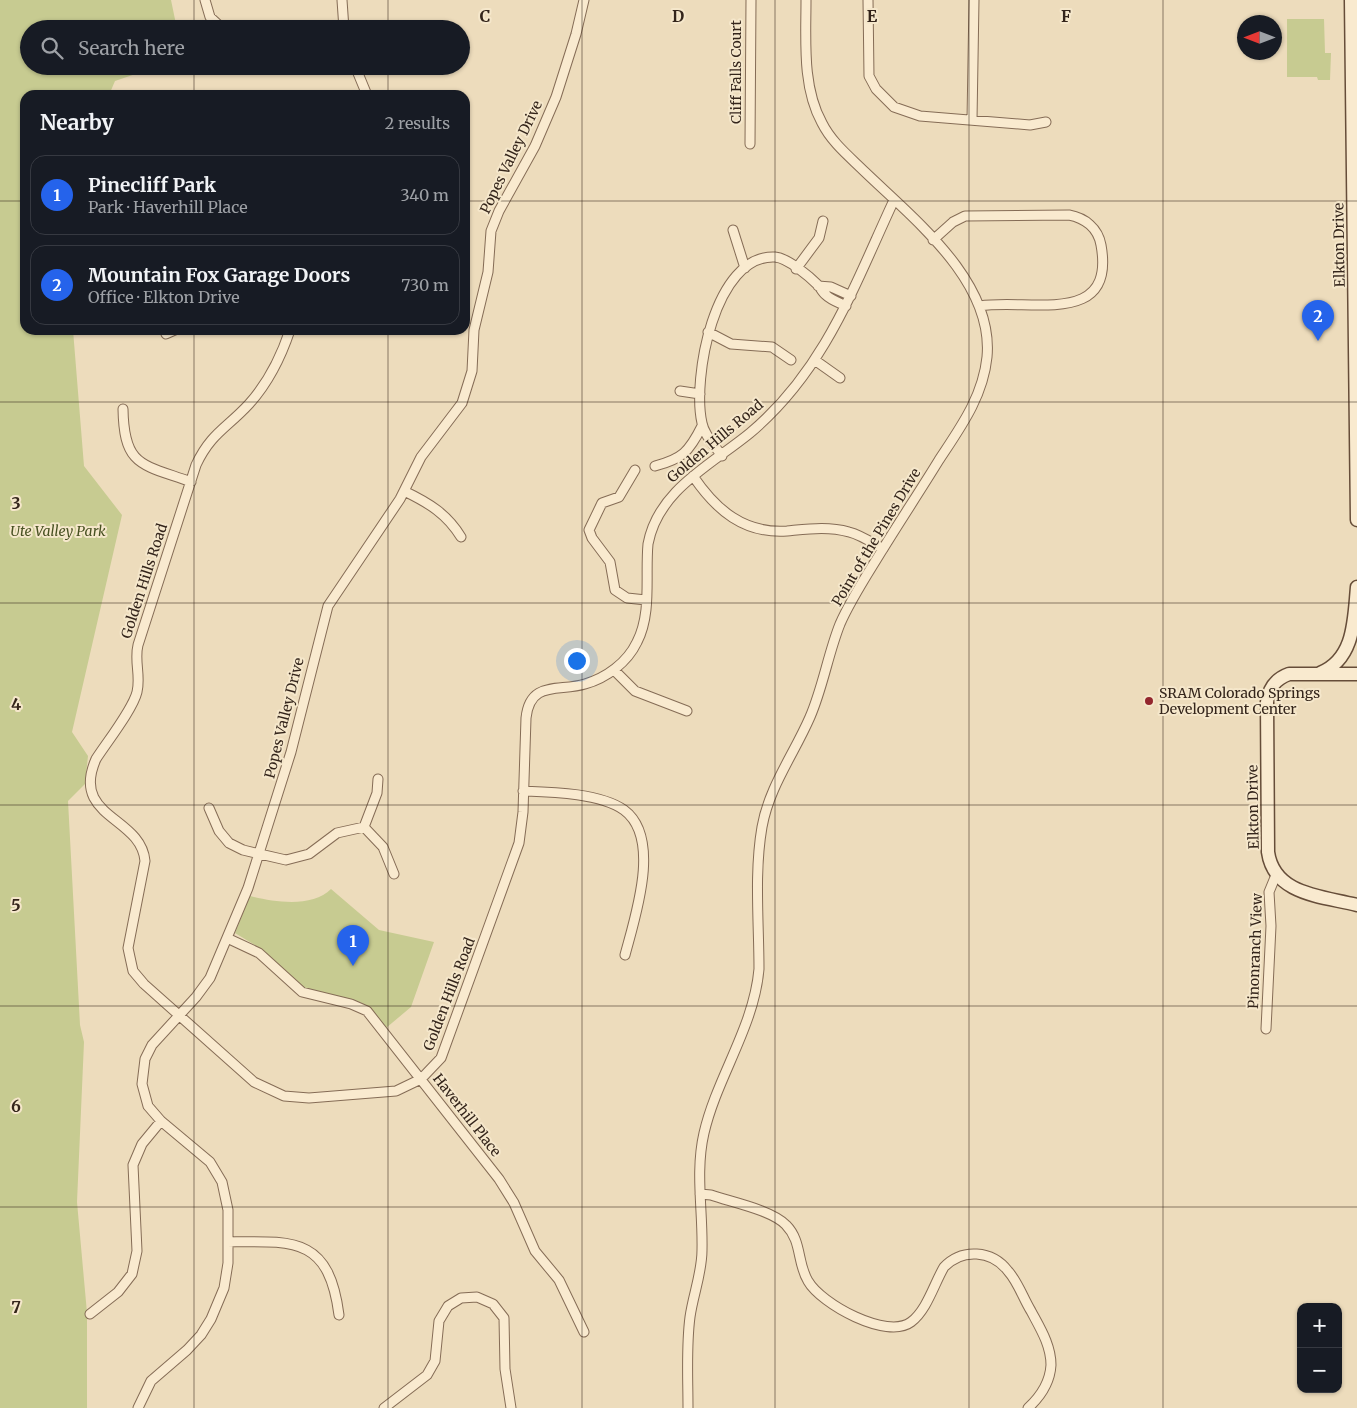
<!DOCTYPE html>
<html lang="en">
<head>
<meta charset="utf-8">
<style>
  :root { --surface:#171b24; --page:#242831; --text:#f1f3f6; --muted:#9ea1a6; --line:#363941; --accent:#2563eb }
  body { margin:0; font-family:Merriweather,serif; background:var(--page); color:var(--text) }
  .controls { position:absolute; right:15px; bottom:15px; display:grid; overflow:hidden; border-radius:10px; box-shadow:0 1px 4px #0004 }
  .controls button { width:45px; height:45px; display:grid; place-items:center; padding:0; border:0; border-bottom:1px solid var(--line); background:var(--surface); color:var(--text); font:25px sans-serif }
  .compass { position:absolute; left:1237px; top:15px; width:45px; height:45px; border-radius:50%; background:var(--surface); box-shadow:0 1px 4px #0004; rotate:270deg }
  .you { position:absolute; left:576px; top:660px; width:18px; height:18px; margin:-12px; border:4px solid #fff; border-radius:50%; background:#1a73e8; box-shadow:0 0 0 8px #1a73e833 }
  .badge { display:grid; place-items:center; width:32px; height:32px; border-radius:50%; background:var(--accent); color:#fff; font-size:16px; font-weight:700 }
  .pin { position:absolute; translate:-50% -41px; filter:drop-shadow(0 1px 2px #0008) }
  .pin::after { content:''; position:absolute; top:26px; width:18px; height:15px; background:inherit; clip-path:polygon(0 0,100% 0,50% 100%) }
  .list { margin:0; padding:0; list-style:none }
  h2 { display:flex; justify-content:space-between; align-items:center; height:65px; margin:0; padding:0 20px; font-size:21px }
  h2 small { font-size:16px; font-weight:400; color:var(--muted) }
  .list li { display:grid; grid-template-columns:32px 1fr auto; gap:15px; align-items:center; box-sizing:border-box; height:80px; margin:0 10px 10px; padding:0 10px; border:1px solid var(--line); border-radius:15px }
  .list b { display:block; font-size:19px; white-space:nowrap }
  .list p { margin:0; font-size:16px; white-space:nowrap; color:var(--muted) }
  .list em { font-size:16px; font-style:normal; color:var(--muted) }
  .icon { flex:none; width:28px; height:28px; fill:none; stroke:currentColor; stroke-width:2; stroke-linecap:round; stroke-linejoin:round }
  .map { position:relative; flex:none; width:1357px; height:1408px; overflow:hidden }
  .search { position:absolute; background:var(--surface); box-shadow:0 1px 4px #0004; left:20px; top:20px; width:450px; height:55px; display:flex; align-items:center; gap:12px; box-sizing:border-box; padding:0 18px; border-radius:28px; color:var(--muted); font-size:19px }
  .panel { position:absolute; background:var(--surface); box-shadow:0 1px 4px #0004; left:20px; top:90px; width:450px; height:245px; border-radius:15px }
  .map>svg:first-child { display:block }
  .green { fill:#c7cb91 }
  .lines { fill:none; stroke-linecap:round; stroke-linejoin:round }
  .street-casing { stroke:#856c56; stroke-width:11 }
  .secondary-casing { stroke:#664d39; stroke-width:15 }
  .street { stroke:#f9eacf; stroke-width:9 }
  .secondary { stroke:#f9eacf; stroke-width:12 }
  .grid { fill:none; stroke:#34251b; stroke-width:1; stroke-opacity:0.55 }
  .poi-dot { fill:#93262d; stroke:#f5e7cb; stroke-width:2 }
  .labels { text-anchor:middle; stroke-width:4; stroke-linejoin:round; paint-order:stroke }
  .street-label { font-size:14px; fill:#34251b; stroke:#f5e7cb }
  .park-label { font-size:14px; font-style:italic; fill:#475021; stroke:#f5e7cb }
  .poi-label { font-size:14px; fill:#34251b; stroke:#f5e7cb; text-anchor:start }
  .grid-label { font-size:16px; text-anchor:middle; font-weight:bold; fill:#34251b; stroke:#f5e7cb; stroke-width:4; stroke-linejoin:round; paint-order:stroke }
</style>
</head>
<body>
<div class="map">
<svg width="1357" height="1408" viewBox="0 0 1357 1408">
  <rect width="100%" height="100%" fill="#eddcbc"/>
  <path class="green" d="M0 0H171L177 29H29V66H159L115 81 109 95H25V330H73L84 466 122 515 72 732 88 756 85 784 68 801 80 1025 84 1042 77 1202 87 1313V1408H0Z
    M1287 19H1324L1325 53H1331L1330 80H1318L1317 77H1287Z
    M331 889 379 930 434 942 411 1007 386 1028 373 1011 362 1003 305 989 258 947 235 933 250 896C273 902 313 908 331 889Z"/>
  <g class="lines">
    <g class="street-casing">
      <path id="street" d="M205 0 210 17 223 29
        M342 0 344 29
        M868 0 869 76 876 89 894 107 920 116 1030 125 1046 122
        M355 66 367 95
        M972 120 974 0
        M750 144 751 0
        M733 230 745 268
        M933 240 953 222 965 216 1069 215C1085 218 1098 228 1101 245 1116 328 1029 298 980 306
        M796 269 819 238 823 221
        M818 286 831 287 851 296
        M290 330C281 357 268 383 249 404 227 428 211 433 196 465L138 645C134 661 141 676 137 692 133 709 107 742 96 759 70 818 141 816 145 861L128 948 133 971 144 984 254 1082 284 1096 309 1098 396 1091 421 1079 441 1058 519 843 523 812 526 718C530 680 559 692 585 684 606 678 627 663 637 642 652 613 645 576 648 544 658 490 711 465 750 433 825 370 854 286 894 200
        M708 332 731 344 772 347 791 360
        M166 334 175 330
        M816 361 840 378
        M680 391 700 394
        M123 409C124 467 142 464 191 482
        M722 456C715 446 704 435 702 423 692 380 714 254 775 257 788 258 810 277 819 286 821 289 823 293 826 295 831 300 840 303 846 306
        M655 466C682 459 689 452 702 426
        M635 470 619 497 602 503 589 530 592 538 610 562 615 590 627 598 646 600
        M693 476C716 510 744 534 787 531 808 529 828 526 849 532 861 535 871 542 883 549
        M404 491C429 503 447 514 461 537
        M614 670 635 691 687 711
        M523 791C551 792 600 793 624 810 662 838 635 917 625 955
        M209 808 219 831 229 843 243 850 286 860 309 854 337 833 364 827 377 793 378 779
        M364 827 383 847 394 874
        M227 938 259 953 302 992 351 1004 367 1011 499 1179 514 1203 535 1251 559 1280 584 1332
        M1266 1029 1271 926 1269 892 1276 875
        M700 1194 711 1195C731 1202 772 1210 786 1225 802 1241 797 1263 808 1281 821 1304 887 1340 911 1322 927 1310 934 1284 944 1267 962 1248 992 1250 1008 1271 1018 1282 1023 1298 1031 1311 1040 1328 1051 1345 1051 1365 1050 1382 1040 1397 1028 1408
        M228 1242C294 1241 329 1237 339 1315
        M90 1314 118 1292 132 1274 137 1251 133 1165 142 1144 161 1121
        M138 1408 151 1381 187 1350 201 1335 211 1319 224 1288 228 1263V1210L222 1182 210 1162 161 1121 148 1106 142 1084 145 1059 152 1045 196 997 210 978 248 888 291 752 328 606 400 499 421 457 462 403 472 371 474 330 488 272 491 231 499 211 535 146 556 97 576 34 584 0
        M384 1408 427 1375 435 1361 439 1321 448 1306 461 1298 477 1297 493 1304 504 1318 505 1369 511 1408
        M688 1408C688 1378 686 1347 690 1317 693 1295 702 1273 702 1250 703 1211 695 1172 704 1133 717 1077 754 1027 759 969 759 923 754 873 762 827 769 787 794 754 810 717 823 687 828 654 840 624 851 599 867 575 881 552 900 521 920 491 939 460 960 428 983 397 987 357 994 282 915 220 865 172 850 157 832 143 822 123 802 87 806 40 806 0"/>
    </g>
    <g class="secondary-casing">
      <path id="secondary" d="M1351 0 1357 520
        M1320 673C1355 659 1354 619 1357 587
        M1357 674H1289C1275 679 1269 688 1267 702L1268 852C1274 895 1322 896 1357 905"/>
    </g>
    <use href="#street" class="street"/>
    <use href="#secondary" class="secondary"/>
  </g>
  <path class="grid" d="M194 0V29M388 0V29M582 0V1408M775 0V1408M969 0V1408M1163 0V1408M194 66V95M388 66V95M0 201H25M465 201H1357M194 330V1408M388 330V1408M0 402H1357M0 603H1357M0 805H1357M0 1006H1357M0 1207H1357"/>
  <circle class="poi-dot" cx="1149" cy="701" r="5"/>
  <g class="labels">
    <g class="street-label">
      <text transform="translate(736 72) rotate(-90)" y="5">Cliff Falls Court</text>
      <text transform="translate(511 157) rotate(-64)" y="5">Popes Valley Drive</text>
      <text transform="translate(1339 245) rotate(-91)" y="5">Elkton Drive</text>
      <text transform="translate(715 441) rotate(-40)" y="5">Golden Hills Road</text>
      <text transform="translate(876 537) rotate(-59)" y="5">Point of the Pines Drive</text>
      <text transform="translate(144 581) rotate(-72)" y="5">Golden Hills Road</text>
      <text transform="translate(284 718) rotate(-76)" y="5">Popes Valley Drive</text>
      <text transform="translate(1253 807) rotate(-91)" y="5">Elkton Drive</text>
      <text transform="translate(1255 951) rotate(-88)" y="5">Pinonranch View</text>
      <text transform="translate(449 994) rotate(-69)" y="5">Golden Hills Road</text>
      <text transform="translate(467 1115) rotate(52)" y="5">Haverhill Place</text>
    </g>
    <g class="park-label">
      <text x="58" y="536">Ute Valley Park</text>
    </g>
    <g class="poi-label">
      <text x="1159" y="698">SRAM Colorado Springs<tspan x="1159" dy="16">Development Center</tspan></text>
    </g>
  </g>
  <g class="grid-label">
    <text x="485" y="22">C</text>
    <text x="678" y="22">D</text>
    <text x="872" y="22">E</text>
    <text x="1066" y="22">F</text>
    <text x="16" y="509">3</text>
    <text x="16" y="710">4</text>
    <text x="16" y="911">5</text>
    <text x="16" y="1112">6</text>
    <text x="16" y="1313">7</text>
  </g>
</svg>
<div class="controls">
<button>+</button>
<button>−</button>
</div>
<svg class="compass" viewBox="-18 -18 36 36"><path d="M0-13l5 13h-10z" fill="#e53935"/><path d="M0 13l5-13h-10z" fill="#9ea1a6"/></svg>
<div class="you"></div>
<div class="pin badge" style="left:353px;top:966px">1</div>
<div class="pin badge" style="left:1318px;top:341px">2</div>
<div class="search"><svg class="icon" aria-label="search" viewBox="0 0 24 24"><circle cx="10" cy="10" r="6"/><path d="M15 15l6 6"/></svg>Search here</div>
<section class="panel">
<h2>Nearby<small>2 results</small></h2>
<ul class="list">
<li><span class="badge">1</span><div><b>Pinecliff Park</b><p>Park · Haverhill Place</p></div><em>340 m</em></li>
<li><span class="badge">2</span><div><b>Mountain Fox Garage Doors</b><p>Office · Elkton Drive</p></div><em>730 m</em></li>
</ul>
</section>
</div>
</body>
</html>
